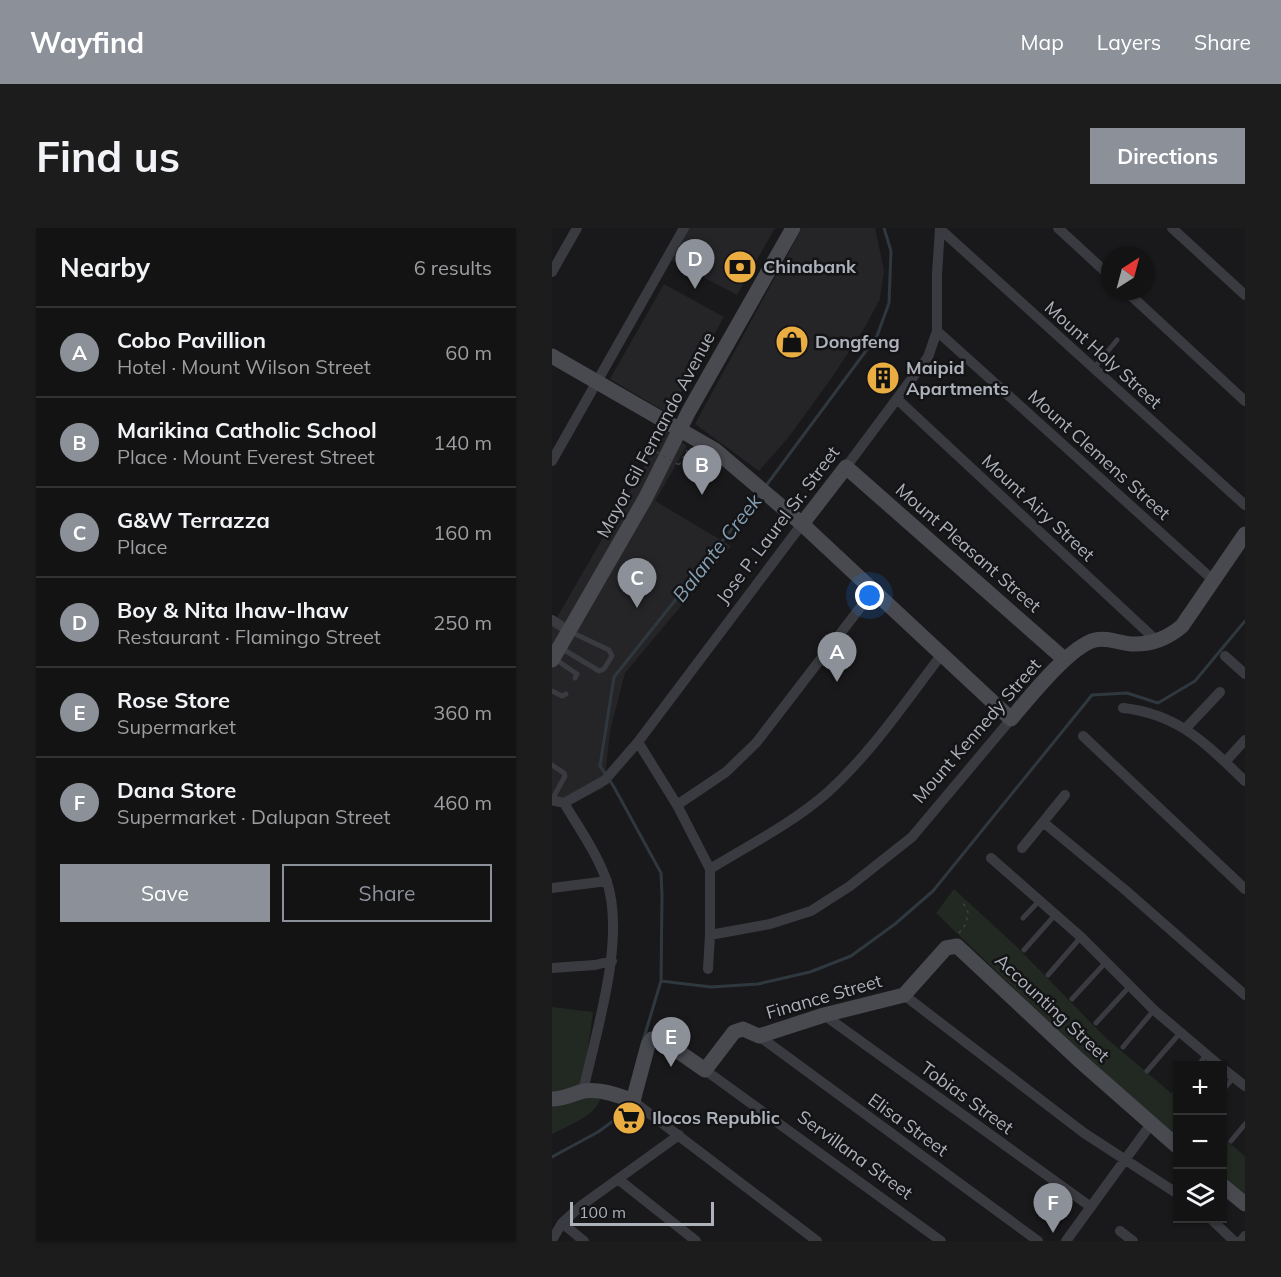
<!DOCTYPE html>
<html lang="en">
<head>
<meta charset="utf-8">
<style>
  :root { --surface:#131314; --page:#1c1c1d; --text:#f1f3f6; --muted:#9d9ea0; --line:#323234; --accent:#8c9099 }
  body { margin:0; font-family:Mulish,sans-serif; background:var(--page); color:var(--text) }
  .controls { position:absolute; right:18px; bottom:18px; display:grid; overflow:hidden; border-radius:0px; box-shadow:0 2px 4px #0004 }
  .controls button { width:54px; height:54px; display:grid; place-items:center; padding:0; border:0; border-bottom:2px solid var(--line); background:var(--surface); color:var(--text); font:30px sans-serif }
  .compass { position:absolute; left:549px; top:18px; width:54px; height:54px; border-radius:50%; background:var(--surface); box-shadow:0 2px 4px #0004; rotate:36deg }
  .scale { position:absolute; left:18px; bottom:15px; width:144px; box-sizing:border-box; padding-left:6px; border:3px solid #acb1ba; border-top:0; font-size:16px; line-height:21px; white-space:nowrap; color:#acb1ba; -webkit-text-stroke:4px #141416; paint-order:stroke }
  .you { position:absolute; left:318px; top:368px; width:21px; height:21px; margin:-15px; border:4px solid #fff; border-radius:50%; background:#1a73e8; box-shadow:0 0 0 9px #1a73e833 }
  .badge { display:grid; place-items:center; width:39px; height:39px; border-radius:50%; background:var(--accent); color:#fff; font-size:20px; font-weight:700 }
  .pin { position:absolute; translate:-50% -50px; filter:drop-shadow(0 2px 3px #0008) }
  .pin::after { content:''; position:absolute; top:32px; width:21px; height:18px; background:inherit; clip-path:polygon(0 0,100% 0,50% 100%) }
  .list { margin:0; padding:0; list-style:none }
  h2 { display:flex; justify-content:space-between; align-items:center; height:78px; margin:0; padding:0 24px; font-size:26px }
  h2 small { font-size:20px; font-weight:400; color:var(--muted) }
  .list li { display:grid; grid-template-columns:39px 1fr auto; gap:18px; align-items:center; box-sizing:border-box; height:90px; padding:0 24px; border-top:2px solid var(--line) }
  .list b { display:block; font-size:22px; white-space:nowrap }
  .list p { margin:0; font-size:20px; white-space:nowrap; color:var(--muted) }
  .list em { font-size:20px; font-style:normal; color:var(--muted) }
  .actions { display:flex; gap:12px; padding:18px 24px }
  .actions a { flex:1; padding:14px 0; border:2px solid var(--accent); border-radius:0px; text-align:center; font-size:21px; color:var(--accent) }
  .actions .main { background:var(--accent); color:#fff }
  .icon { flex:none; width:33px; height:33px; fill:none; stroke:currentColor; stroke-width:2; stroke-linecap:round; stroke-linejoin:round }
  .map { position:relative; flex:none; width:693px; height:1013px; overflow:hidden; border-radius:0px }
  header { display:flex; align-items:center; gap:36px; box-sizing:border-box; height:84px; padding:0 30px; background:var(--accent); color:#fff }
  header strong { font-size:28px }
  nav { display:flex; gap:33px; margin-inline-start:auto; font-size:21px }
  .intro { display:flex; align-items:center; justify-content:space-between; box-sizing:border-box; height:144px; padding:0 36px }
  h1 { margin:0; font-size:42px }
  .button { padding:15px 27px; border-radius:0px; background:var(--accent); color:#fff; font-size:21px; font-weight:700 }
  main { display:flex; gap:36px; padding:0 36px }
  aside { flex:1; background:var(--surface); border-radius:0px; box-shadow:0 2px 4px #0004 }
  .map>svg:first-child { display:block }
  .built { fill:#252528 }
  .green { fill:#212922 }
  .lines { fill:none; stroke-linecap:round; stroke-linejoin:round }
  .stream { stroke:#2f383f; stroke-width:3 }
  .path { stroke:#404247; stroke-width:1.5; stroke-dasharray:3 4.5; stroke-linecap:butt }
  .lane { stroke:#3a3b40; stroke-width:5 }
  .street { stroke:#3a3b40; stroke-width:10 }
  .secondary { stroke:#484a50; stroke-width:15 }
  .path-bridge { stroke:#404247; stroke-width:1.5; stroke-dasharray:3 4.5; stroke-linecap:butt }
  .labels { text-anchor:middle; stroke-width:5; stroke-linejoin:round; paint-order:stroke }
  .poi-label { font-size:18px; font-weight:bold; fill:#acb1ba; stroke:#141416; text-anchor:start }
  .street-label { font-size:18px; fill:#acb1ba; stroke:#141416 }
  .water-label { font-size:20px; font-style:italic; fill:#859fb3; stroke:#141416 }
</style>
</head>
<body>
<header>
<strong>Wayfind</strong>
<nav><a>Map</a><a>Layers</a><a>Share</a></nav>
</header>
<div class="intro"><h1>Find us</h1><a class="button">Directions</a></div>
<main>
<aside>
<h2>Nearby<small>6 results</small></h2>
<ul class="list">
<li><span class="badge">A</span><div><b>Cobo Pavillion</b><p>Hotel · Mount Wilson Street</p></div><em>60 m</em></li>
<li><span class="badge">B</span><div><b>Marikina Catholic School</b><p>Place · Mount Everest Street</p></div><em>140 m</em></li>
<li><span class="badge">C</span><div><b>G&amp;W Terrazza</b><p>Place</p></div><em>160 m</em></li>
<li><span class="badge">D</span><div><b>Boy &amp; Nita Ihaw-Ihaw</b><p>Restaurant · Flamingo Street</p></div><em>250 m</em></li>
<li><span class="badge">E</span><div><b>Rose Store</b><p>Supermarket</p></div><em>360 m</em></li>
<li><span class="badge">F</span><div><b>Dana Store</b><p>Supermarket · Dalupan Street</p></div><em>460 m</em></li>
</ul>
<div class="actions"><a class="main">Save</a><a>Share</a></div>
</aside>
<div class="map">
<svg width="693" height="1013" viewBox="0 0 693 1013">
  <rect width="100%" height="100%" fill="#19191b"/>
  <path class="built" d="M137 0H223L185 67 119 32Z
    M250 0H323L332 42 328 71 313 99 281 148 236 210 207 243 143 196Z
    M112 56 172 89 117 186 58 151Z
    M113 202 135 218 103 273 179 318 73 445 58 503 52 560 10 579 0 578V398Z"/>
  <path class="green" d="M402 661 463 717 553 809 625 870V911L528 824 384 685Z
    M0 779 41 784 31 857 15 865 0 864Z
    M31 865 49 869C45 887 16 898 0 906V874Z
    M670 909 693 928V968L671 949Z"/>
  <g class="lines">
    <path class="stream" d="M213 259 325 108 337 75 339 23 332 0
      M109 753 159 759 206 756 258 744 299 728 343 696 381 663 540 467 575 465 606 475 643 453 693 393
      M91 813 109 753 110 667 109 645 62 559 48 538 62 449 207 267
      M0 929 46 904 68 888 72 874"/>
    <path class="path" d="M98 220 106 205
      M127 237 135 222
      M407 705 414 696 416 684 410 673"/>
    <path class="lane" d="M542 140 565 112
      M9 420 47 443 52 441 60 428 57 422 19 404
      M3 431 25 446 23 450
      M0 463 10 468 14 466
      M0 537 12 545 13 548 0 572
      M471 690 488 672
      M472 722 503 687
      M496 747 529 709
      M520 771 554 734
      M544 795 578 758
      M571 819 602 782
      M646 838 654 827
      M595 843 628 805
      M670 863 682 849
      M623 865 626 862
      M679 913 693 896"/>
    <path class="street" d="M506 0 558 48
      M620 0 693 67
      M388 1 693 277
      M0 44 25 0
      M574 63 693 173
      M385 103 661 352
      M345 171 605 413
      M0 233 132 0
      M294 239 376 129 385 103V46L388 0
      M0 392 17 403
      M673 428 693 446
      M571 480C627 486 654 516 693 553
      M634 500 668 464
      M531 508 693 661
      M86 514 125 577 158 641V707L156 741
      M673 534 693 512
      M0 572 12 575C27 600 44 624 54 651 75 709 44 804 31 863
      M12 575 53 552 86 514 250 296
      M125 577 174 544 204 515 321 363
      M491 594 572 661 693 767
      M470 620 513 567
      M439 630 529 709 602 782 668 838
      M158 641C197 617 241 595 276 564 320 524 354 473 390 426
      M0 660 55 653
      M158 707 218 696 259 683 298 658 360 609 459 491
      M0 740 43 737 60 733
      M352 767 532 905 626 966
      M272 787 539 979
      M207 808 486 1013
      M670 840 693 858
      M153 842 389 1013
      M81 873 265 1013
      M66 951 144 1013
      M658 990 682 1013
      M10 995 32 1013
      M568 1003 581 1013
      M0 1012 10 995 30 977 127 907
      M514 1013 599 896
      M689 1013 693 1008"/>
    <path class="secondary" d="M0 128 163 222 250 296 459 491C476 471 518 418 543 412 556 409 566 415 579 416 598 417 616 410 630 398L693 306
      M250 296 294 239 512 431
      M0 432 93 271 137 183 241 0
      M0 871C11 871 18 867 28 864 44 859 66 867 81 873L96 817 100 811 107 810 153 842 182 804 191 801 207 808 272 787 352 767 394 720 405 718 527 832 626 919
      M670 957 693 976"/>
    <path class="path-bridge" d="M98 220 127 237"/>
  </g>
  <defs>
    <g id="bank-disc" transform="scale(1.725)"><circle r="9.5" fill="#eaad42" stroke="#141416"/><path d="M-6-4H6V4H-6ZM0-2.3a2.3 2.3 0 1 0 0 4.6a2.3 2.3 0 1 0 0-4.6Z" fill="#111"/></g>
    <g id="shop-disc" transform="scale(1.725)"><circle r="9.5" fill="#eaad42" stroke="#141416"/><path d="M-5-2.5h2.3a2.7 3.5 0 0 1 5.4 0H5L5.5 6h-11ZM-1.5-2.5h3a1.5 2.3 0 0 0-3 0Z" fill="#111"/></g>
    <g id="building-disc" transform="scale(1.725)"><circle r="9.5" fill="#eaad42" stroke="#141416"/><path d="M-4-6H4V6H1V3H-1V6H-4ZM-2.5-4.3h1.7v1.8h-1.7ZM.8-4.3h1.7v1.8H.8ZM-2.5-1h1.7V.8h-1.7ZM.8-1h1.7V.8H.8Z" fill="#111"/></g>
    <g id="supermarket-disc" transform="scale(1.725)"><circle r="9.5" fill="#eaad42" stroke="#141416"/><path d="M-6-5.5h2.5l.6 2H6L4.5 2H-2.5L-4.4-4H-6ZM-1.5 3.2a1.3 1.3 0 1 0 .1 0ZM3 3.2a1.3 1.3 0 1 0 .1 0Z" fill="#111"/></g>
  </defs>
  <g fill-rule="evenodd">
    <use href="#bank-disc" x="188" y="39"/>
    <use href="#shop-disc" x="240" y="114"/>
    <use href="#building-disc" x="331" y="150"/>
    <use href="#supermarket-disc" x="77" y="890"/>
  </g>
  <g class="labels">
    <g class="poi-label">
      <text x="211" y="45">Chinabank</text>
      <text x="263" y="120">Dongfeng</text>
      <text x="354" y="146">Maipid<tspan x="354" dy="21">Apartments</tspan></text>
      <text x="100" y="896">Ilocos Republic</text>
    </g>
    <g class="street-label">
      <text transform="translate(551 127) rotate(42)" y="6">Mount Holy Street</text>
      <text transform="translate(104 207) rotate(-62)" y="6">Mayor Gil Fernando Avenue</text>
      <text transform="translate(547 227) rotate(42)" y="6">Mount Clemens Street</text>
      <text transform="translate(486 280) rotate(43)" y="6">Mount Airy Street</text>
      <text transform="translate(226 297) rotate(-53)" y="6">Jose P. Laurel Sr. Street</text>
      <text transform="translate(416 320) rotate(41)" y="6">Mount Pleasant Street</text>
      <text transform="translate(425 503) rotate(-49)" y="6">Mount Kennedy Street</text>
      <text transform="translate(272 769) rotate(-16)" y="6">Finance Street</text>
      <text transform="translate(500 780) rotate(43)" y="6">Accounting Street</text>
      <text transform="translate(415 870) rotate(36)" y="6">Tobias Street</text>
      <text transform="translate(356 897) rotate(36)" y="6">Elisa Street</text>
      <text transform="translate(303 927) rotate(36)" y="6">Servillana Street</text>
    </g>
    <g class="water-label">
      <text transform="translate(165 320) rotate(-52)" y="7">Balante Creek</text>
    </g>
  </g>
</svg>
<div class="controls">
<button>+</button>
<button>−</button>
<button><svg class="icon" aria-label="layers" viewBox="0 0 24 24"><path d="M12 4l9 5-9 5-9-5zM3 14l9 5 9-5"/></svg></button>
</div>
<svg class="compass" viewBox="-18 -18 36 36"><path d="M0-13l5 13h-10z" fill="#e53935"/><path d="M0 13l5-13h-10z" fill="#9d9ea0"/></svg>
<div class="scale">100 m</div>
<div class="you"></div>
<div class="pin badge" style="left:285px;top:454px">A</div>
<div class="pin badge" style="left:150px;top:267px">B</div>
<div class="pin badge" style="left:85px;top:380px">C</div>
<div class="pin badge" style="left:143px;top:61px">D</div>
<div class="pin badge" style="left:119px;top:839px">E</div>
<div class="pin badge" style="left:501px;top:1005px">F</div>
</div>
</main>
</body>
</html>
